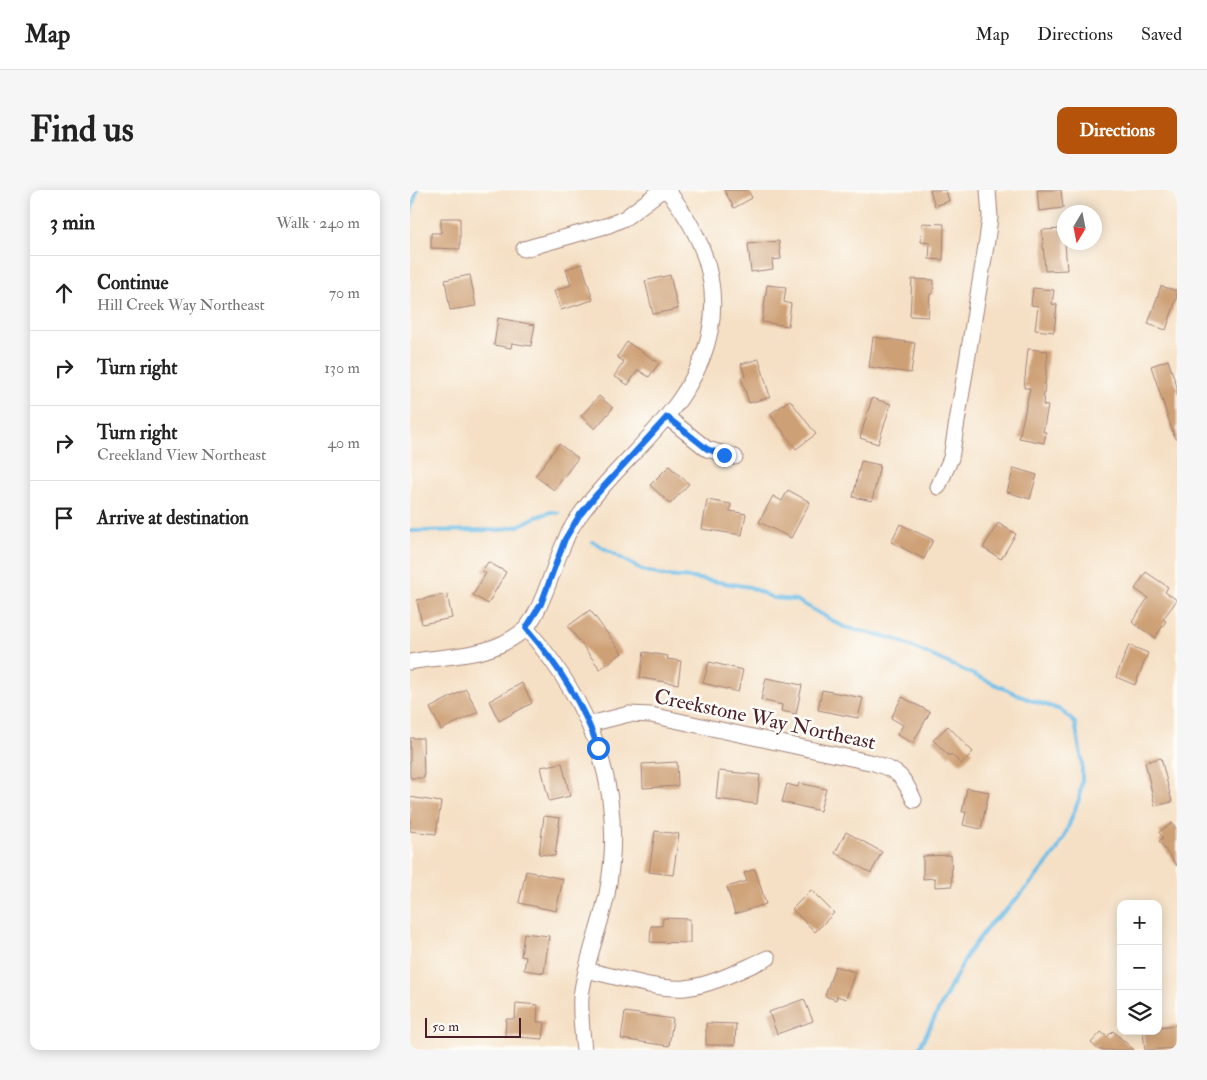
<!DOCTYPE html>
<html lang="en">
<head>
<meta charset="utf-8">
<style>
  :root { --surface:#fff; --page:#f6f6f6; --text:#222; --muted:#767676; --line:#e0e0e0; --accent:#b45309 }
  body { margin:0; font-family:"IM FELL Double Pica",serif; background:var(--page); color:var(--text) }
  .controls { position:absolute; right:15px; bottom:15px; display:grid; overflow:hidden; border-radius:10px; box-shadow:0 2px 12px #0003 }
  .controls button { width:45px; height:45px; display:grid; place-items:center; padding:0; border:0; border-bottom:1px solid var(--line); background:var(--surface); color:var(--text); font:25px sans-serif }
  .compass { position:absolute; left:647px; top:15px; width:45px; height:45px; border-radius:50%; background:var(--surface); box-shadow:0 2px 12px #0003; rotate:190deg }
  .scale { position:absolute; left:15px; bottom:12px; width:96px; box-sizing:border-box; padding-left:5px; border:2px solid #4a1f2b; border-top:0; font-size:14px; line-height:18px; white-space:nowrap; color:#4a1f2b; -webkit-text-stroke:4px #fdfcf7; paint-order:stroke }
  .stop { position:absolute; width:15px; height:15px; margin:-11px; border:4px solid #1a73e8; border-radius:50%; background:#fff }
  .stop.end { background:#1a73e8; border-color:#fff; box-shadow:0 1px 5px #0008 }
  .list { margin:0; padding:0; list-style:none }
  h2 { display:flex; justify-content:space-between; align-items:center; height:65px; margin:0; padding:0 20px; font-size:21px }
  h2 small { font-size:16px; font-weight:400; color:var(--muted) }
  .list li { display:grid; grid-template-columns:32px 1fr auto; gap:15px; align-items:center; box-sizing:border-box; height:75px; padding:0 20px; border-top:1px solid var(--line) }
  .list b { display:block; font-size:19px; white-space:nowrap }
  .list p { margin:0; font-size:16px; white-space:nowrap; color:var(--muted) }
  .list em { font-size:16px; font-style:normal; color:var(--muted) }
  .icon { flex:none; width:28px; height:28px; fill:none; stroke:currentColor; stroke-width:2; stroke-linecap:round; stroke-linejoin:round }
  .map { position:relative; flex:none; width:767px; height:860px; overflow:hidden; border-radius:10px }
  header { display:flex; align-items:center; gap:30px; box-sizing:border-box; height:70px; padding:0 25px; background:var(--surface); border-bottom:1px solid var(--line) }
  header strong { font-size:24px }
  nav { display:flex; gap:28px; margin-inline-start:auto; font-size:18px }
  .intro { display:flex; align-items:center; justify-content:space-between; box-sizing:border-box; height:120px; padding:0 30px }
  h1 { margin:0; font-size:35px }
  .button { padding:12px 22px; border-radius:10px; background:var(--accent); color:#fff; font-size:18px; font-weight:700 }
  main { display:flex; gap:30px; padding:0 30px }
  aside { flex:1; background:var(--surface); border-radius:10px; box-shadow:0 2px 12px #0003 }
  .map>svg:first-child { display:block }
  .lines { fill:none; stroke-linecap:round; stroke-linejoin:round }
  .stream { stroke:#6ebee9; stroke-width:4 }
  .building { fill:#cea076 }
  .minor-casing { stroke:#a08078; stroke-width:17 }
  .minor { stroke:#fff; stroke-width:15 }
  .route { stroke:#1a73e8; stroke-width:6 }
  .labels { text-anchor:middle; stroke-width:5; stroke-linejoin:round; paint-order:stroke }
  .street-label { font-size:21px; fill:#4a1f2b; stroke:#fdfcf7 }
</style>
</head>
<body>
<header>
<strong>Map</strong>
<nav><a>Map</a><a>Directions</a><a>Saved</a></nav>
</header>
<div class="intro"><h1>Find us</h1><a class="button">Directions</a></div>
<main>
<aside>
<h2>3 min<small>Walk · 240 m</small></h2>
<ul class="list">
<li><svg class="icon" aria-label="ahead" viewBox="0 0 24 24"><path d="M12 20V5M6 11l6-6 6 6"/></svg><div><b>Continue</b><p>Hill Creek Way Northeast</p></div><em>70 m</em></li>
<li><svg class="icon" aria-label="right" viewBox="0 0 24 24"><path d="M7 20v-9h11M14 6l5 5-5 5"/></svg><div><b>Turn right</b></div><em>130 m</em></li>
<li><svg class="icon" aria-label="right" viewBox="0 0 24 24"><path d="M7 20v-9h11M14 6l5 5-5 5"/></svg><div><b>Turn right</b><p>Creekland View Northeast</p></div><em>40 m</em></li>
<li><svg class="icon" aria-label="arrive" viewBox="0 0 24 24"><path d="M6 21V4h12l-3 4 3 4H6"/></svg><div><b>Arrive at destination</b></div></li>
</ul>
</aside>
<div class="map">
<svg width="767" height="860" viewBox="0 0 767 860">
  <rect width="100%" height="100%" fill="#fdfcf7"/>
  <filter id="ink" filterUnits="userSpaceOnUse"><feTurbulence type="fractalNoise" baseFrequency=".02" numOctaves="2"/><feDisplacementMap in="SourceGraphic" scale="10" xChannelSelector="R" yChannelSelector="G"/><feConvolveMatrix kernelMatrix="1 2 1 2 8 2 1 2 1" color-interpolation-filters="sRGB"/></filter>
  <filter id="wash" filterUnits="userSpaceOnUse"><feTurbulence type="fractalNoise" baseFrequency=".0096" numOctaves="4" result="noise"/><feDisplacementMap in="SourceGraphic" scale="20" xChannelSelector="R" yChannelSelector="G"/><feGaussianBlur stdDeviation="1.12" result="paint"/><feColorMatrix in="noise" values="0 0 0 0 0 0 0 0 0 0 0 0 0 0 0 0 0 1.4 0 .05"/><feComposite in="paint" operator="in"/></filter>
  <g filter="url(#wash)">
    <rect width="100%" height="100%" fill="#f5e0c5"/>
    <g class="lines">
      <path class="stream" d="M0 25 7 0
        M0 341 89 340 108 336 126 327 141 322 148 323
        M183 352 232 380 255 386 283 388 340 397 363 408 386 410 434 437 485 449 615 508 651 520 665 533 672 571V590L669 609 655 645 646 662 622 692 596 720 581 733 558 763 508 860"/>
    </g>
    <g id="blocks">
      <path class="building" d="M314 0H338L342 8 324 18Z
        M520 0H536L539 11 525 16Z
        M627 0H651L653 18 629 21Z
        M31 28H50V59L21 58V43H31Z
        M512 33 534 34 533 70 519 69 520 53 511 52Z
        M654 39 657 80 635 81 632 40Z
        M369 51 371 69 362 70 363 79 341 82 338 54Z
        M172 74 183 110 151 120 144 101 161 95 156 79Z
        M60 85 66 116 40 120 35 90Z
        M260 85 268 119 243 124 235 91Z
        M502 89 524 90 523 104H520L518 127 500 126Z
        M357 95 376 97 374 112 381 114 378 136 352 132Z
        M751 96 767 101V107L756 140 738 134Z
        M623 98 644 100 642 114 647 115 644 142 625 140 628 116 621 115Z
        M88 128 125 135 121 156 102 153 101 158 84 155Z
        M463 147 505 153 501 183 459 177Z
        M217 152 249 173 239 187 228 180 218 195 204 186 214 172 207 167Z
        M618 159 638 161 633 215 638 216 633 242H636L634 253 609 248 620 198H614Z
        M349 169 360 207 339 213 331 187 335 186 331 174Z
        M758 170 767 197V249H765L741 176Z
        M189 206 203 218 185 239 171 226Z
        M462 208 481 214 468 254 450 248Z
        M380 210 406 244 386 259 360 224Z
        M149 254 168 268 144 300 125 286Z
        M451 271 470 275 462 311 443 307Z
        M259 276 279 294 260 314 240 295Z
        M604 278 627 285 620 309 597 302Z
        M378 300 400 312 381 348 349 332 363 306 372 311Z
        M297 310 321 314 320 321 336 324 332 345 292 339Z
        M588 333 606 344 591 369 573 358Z
        M490 334 523 350 514 369 481 352Z
        M78 372 96 382 78 414 63 405 76 383 72 381Z
        M736 382 758 397 755 402 767 410 753 429 756 431 745 448 722 432 738 408 725 399Z
        M37 404 42 428 12 434 7 410Z
        M180 420 212 463 190 479 158 436Z
        M719 455 738 463 725 495 706 487Z
        M234 462 258 466 257 469 271 471 268 494 230 488Z
        M299 472 333 480 328 502 293 493Z
        M356 488 392 495 386 524 371 521 372 515 351 510Z
        M112 493 122 513 89 531 79 511Z
        M56 499 68 522 31 540 20 518Z
        M412 500 453 508 448 528 408 520Z
        M492 507 520 522 503 553 487 545 493 535 481 528Z
        M538 536 563 562 551 574 541 564 539 566 523 550Z
        M0 548H13L14 588H0Z
        M751 568 762 612 745 616 735 572Z
        M267 572 268 596 233 598 232 574Z
        M152 573 160 606 139 611 131 577Z
        M309 581 350 585 347 614 306 609Z
        M389 593 416 599 410 621 372 612 377 594 388 597Z
        M557 598 579 602 571 639 553 635 556 622H552Z
        M0 607 31 612 26 644 0 641Z
        M134 626 150 628 145 666 129 664Z
        M762 633 767 640V676L749 651 753 648 749 642Z
        M245 641 269 644 263 685 239 682Z
        M436 642 472 662 461 683 425 663Z
        M541 665 542 696 525 697V688L513 689V666Z
        M345 679 356 714 325 724 317 697 337 691 334 683Z
        M116 681 153 689 146 721 109 713Z
        M401 700 424 723 405 742 382 719Z
        M253 728 280 729V753L240 752 241 736H252Z
        M114 743 139 746 134 783 114 780 116 767 111 766Z
        M425 776 445 782 436 809 427 806 426 810 415 806Z
        M394 809 403 831 367 844 359 822Z
        M106 813 128 815 127 832H135L133 849 95 846 96 829H105Z
        M215 822 263 829 259 856 211 849Z
        M296 833 326 834 325 855H296Z
        M767 835V858L735 860 733 841H748V837Z
        M703 841 724 860H689L681 853 691 842 697 847Z"/>
    </g>
  </g>
  <g filter="url(#ink)">
    <use href="#blocks" fill-opacity="0" stroke="#a08078" stroke-width="1"/>
    <g class="lines">
      <g class="minor-casing">
        <path id="minor" d="M114 59 199 35 215 28 252 0
          M257 227 297 259 325 267
          M528 297 541 268 577 50 580 27 578 0
          M116 438C183 515 217 602 197 704 190 739 175 772 171 807 170 825 172 843 174 860
          M0 472C42 464 78 469 114 440 118 437 120 432 123 428 137 404 143 377 155 351 158 342 164 333 170 325 195 289 230 260 257 226 319 151 317 75 257 0
          M180 534 219 524 241 525 464 573C489 581 493 586 504 610
          M176 780C205 786 245 800 275 798 303 795 332 779 358 768"/>
      </g>
      <use href="#minor" class="minor"/>
    </g>
  </g>
  <g class="lines" filter="url(#ink)">
    <path class="route" d="M188 558C173 513 148 475 116 438L131 414 155 349 169 326 187 304 257 227 297 259 314 265"/>
  </g>
  <g class="labels">
    <g class="street-label">
      <text transform="translate(355 529) rotate(12)" y="7">Creekstone Way Northeast</text>
    </g>
  </g>
</svg>
<div class="controls">
<button>+</button>
<button>−</button>
<button><svg class="icon" aria-label="layers" viewBox="0 0 24 24"><path d="M12 4l9 5-9 5-9-5zM3 14l9 5 9-5"/></svg></button>
</div>
<svg class="compass" viewBox="-18 -18 36 36"><path d="M0-13l5 13h-10z" fill="#e53935"/><path d="M0 13l5-13h-10z" fill="#767676"/></svg>
<div class="scale">50 m</div>
<div class="stop" style="left:188px;top:558px"></div>
<div class="stop end" style="left:314px;top:265px"></div>
</div>
</main>
</body>
</html>
